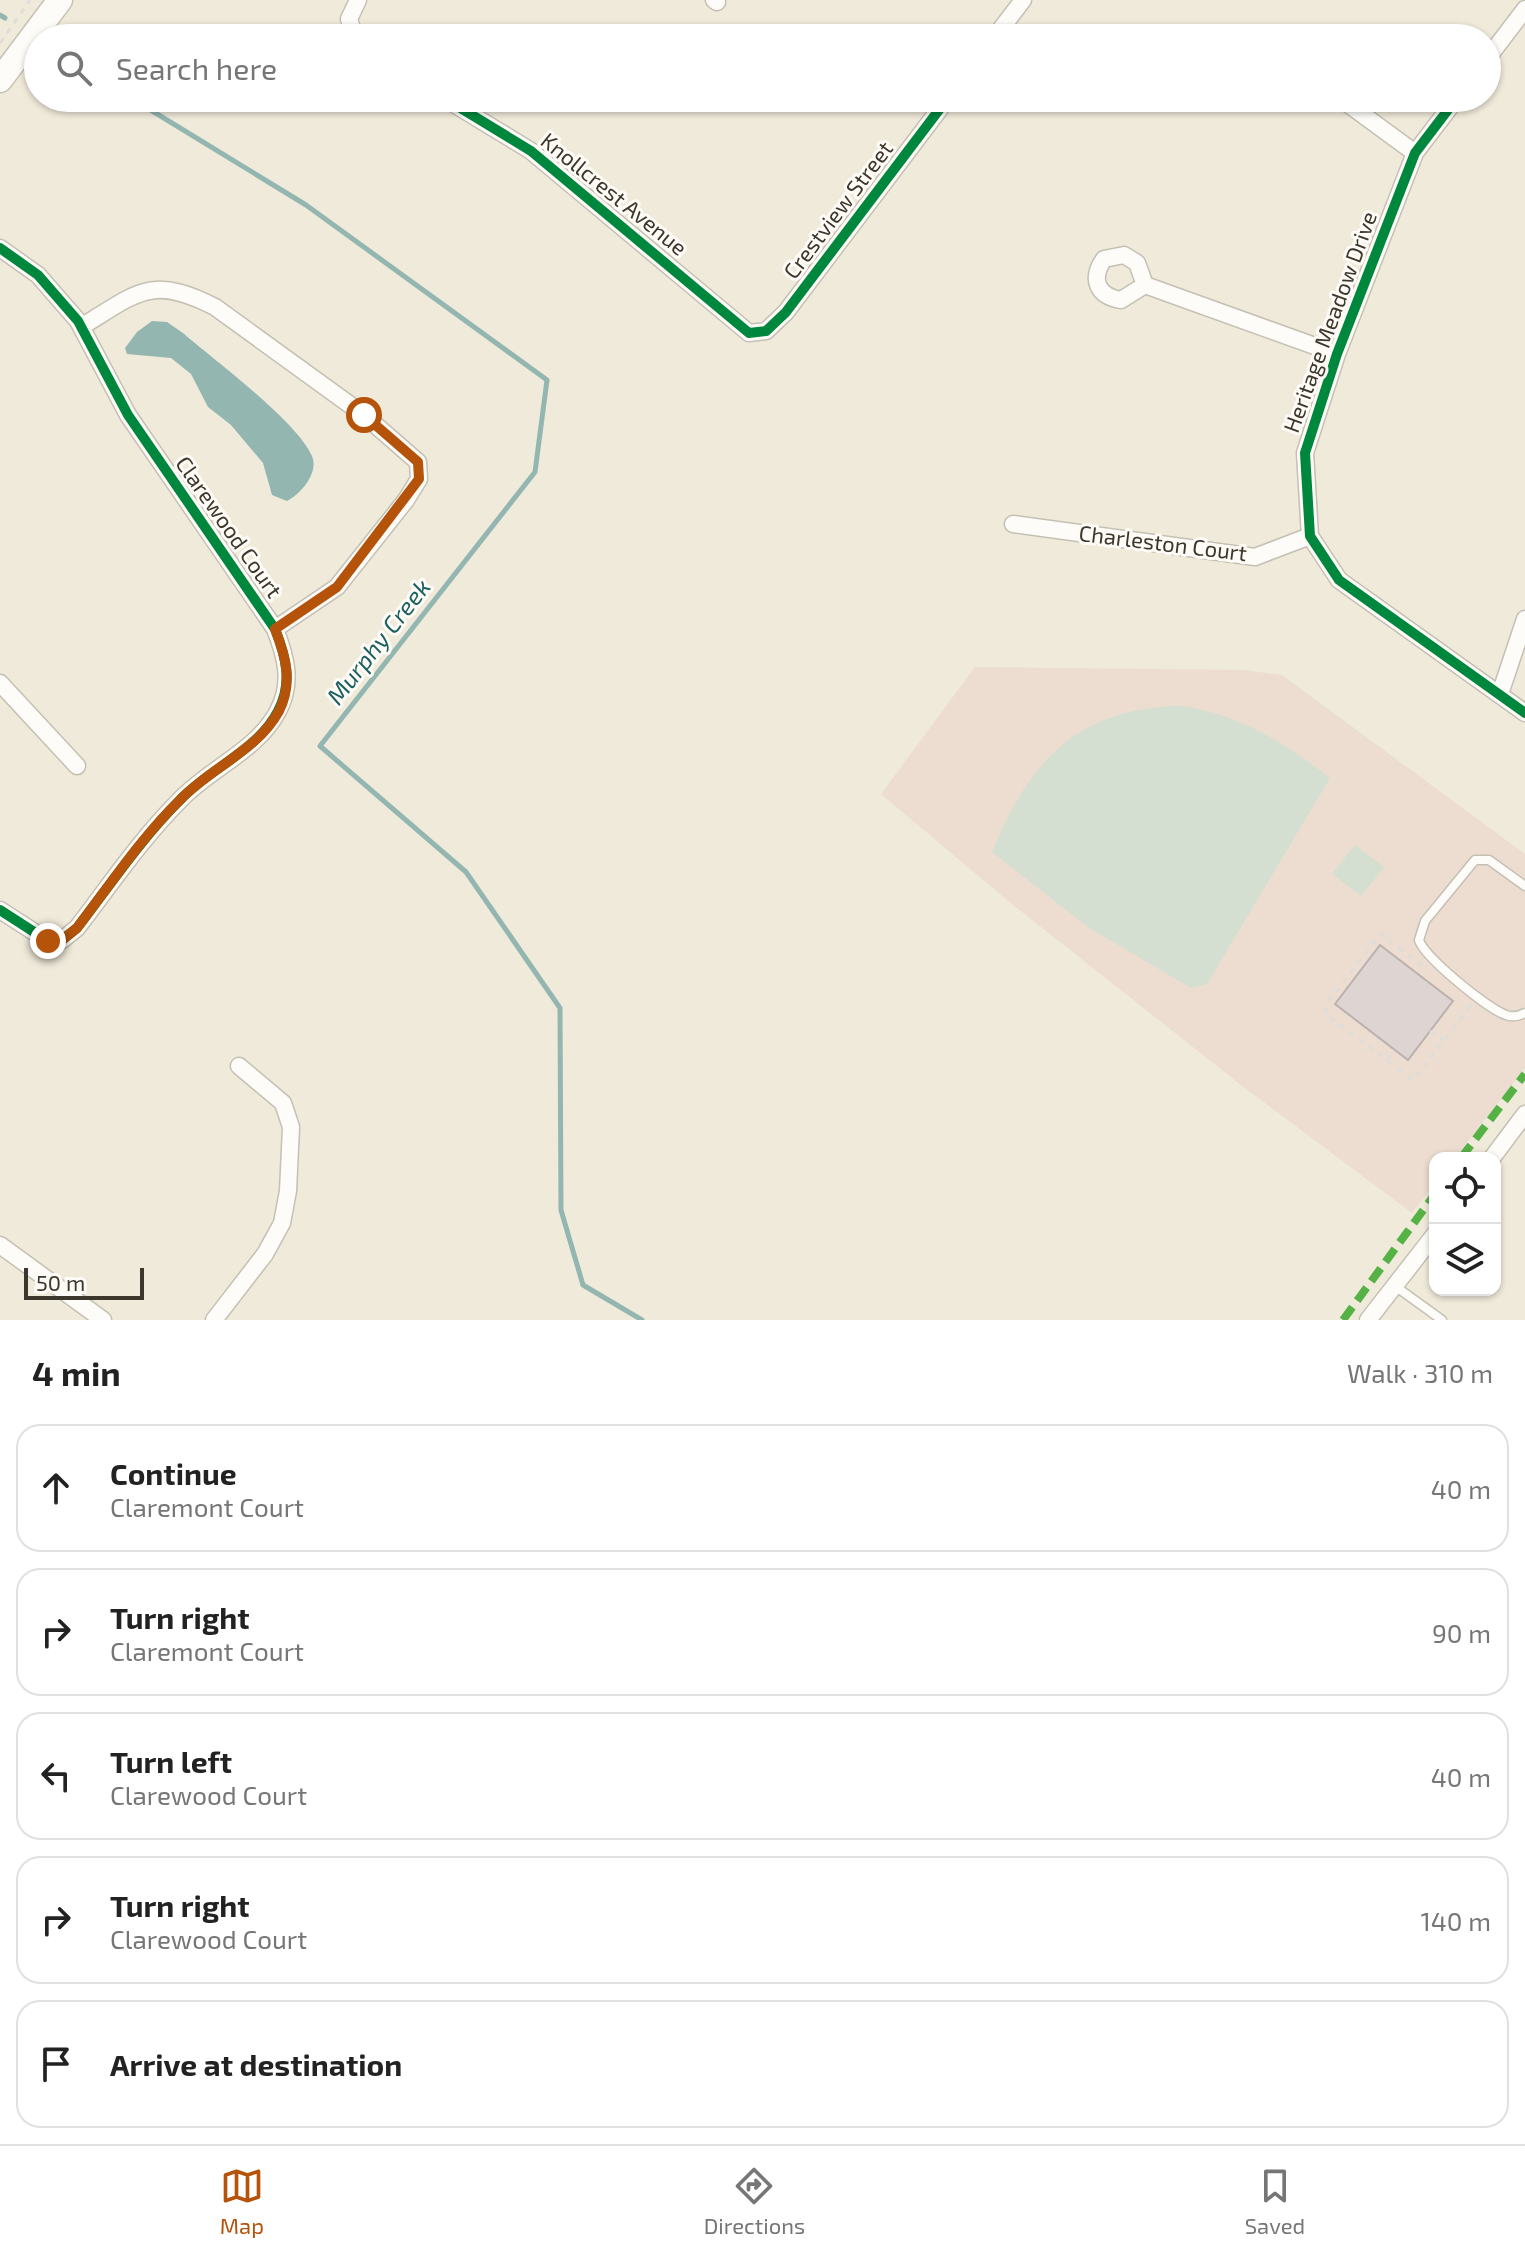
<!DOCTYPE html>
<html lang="en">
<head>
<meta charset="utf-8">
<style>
  :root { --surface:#fff; --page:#f6f6f6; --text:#222; --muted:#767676; --line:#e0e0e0; --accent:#b45309 }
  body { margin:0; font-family:"Exo 2",sans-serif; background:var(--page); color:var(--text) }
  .controls { position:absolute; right:24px; bottom:24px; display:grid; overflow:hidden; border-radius:16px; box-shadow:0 2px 6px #0004 }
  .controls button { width:72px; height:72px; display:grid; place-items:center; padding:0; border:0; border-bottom:2px solid var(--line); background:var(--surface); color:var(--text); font:40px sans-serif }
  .scale { position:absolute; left:24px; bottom:20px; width:120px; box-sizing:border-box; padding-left:8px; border:4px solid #3c372c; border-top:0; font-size:22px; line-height:28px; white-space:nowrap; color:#3c372c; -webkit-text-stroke:6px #fefbf6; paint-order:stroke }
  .stop { position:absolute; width:24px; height:24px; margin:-18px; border:6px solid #b45309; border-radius:50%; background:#fff }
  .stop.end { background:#b45309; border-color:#fff; box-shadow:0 2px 8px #0008 }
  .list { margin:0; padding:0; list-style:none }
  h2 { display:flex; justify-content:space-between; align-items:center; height:104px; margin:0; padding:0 32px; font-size:34px }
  h2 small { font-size:26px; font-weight:400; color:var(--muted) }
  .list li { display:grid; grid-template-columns:52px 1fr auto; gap:24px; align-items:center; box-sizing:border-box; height:128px; margin:0 16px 16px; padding:0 16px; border:2px solid var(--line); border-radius:24px }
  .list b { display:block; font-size:30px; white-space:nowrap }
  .list p { margin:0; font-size:26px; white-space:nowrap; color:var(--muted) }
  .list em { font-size:26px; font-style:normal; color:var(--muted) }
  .icon { flex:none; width:44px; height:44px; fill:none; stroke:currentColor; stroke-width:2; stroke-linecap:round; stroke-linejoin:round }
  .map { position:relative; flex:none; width:1525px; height:1320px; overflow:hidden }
  .search { position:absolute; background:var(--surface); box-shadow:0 2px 6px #0004; left:24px; right:24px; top:24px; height:88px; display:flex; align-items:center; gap:20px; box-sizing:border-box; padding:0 28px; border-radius:44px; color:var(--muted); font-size:30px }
  .sheet { height:824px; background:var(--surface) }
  nav { display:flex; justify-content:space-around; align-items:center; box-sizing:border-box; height:112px; border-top:2px solid var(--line); background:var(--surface); font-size:22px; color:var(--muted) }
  nav a { display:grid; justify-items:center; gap:4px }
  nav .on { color:var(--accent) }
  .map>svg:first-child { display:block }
  .education { fill:#ecddd0 }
  .green { fill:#d4dfd1 }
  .water { fill:#94b6b1 }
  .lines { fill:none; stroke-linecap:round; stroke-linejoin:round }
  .stream { stroke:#94b6b1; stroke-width:5 }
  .building { fill:#ded5d2; stroke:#bbb2af; stroke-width:2 }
  .lane-casing { stroke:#c5c0b4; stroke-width:11 }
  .street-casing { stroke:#c5c0b4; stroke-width:19 }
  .secondary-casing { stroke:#c5c0b4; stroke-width:27 }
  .path { stroke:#e0ddd8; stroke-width:3; stroke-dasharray:6 6; stroke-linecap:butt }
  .lane { stroke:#fdfcf9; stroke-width:8 }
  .street { stroke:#fdfcf9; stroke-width:16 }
  .secondary { stroke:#fdfcf9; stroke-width:24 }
  .quiet { stroke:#57b246; stroke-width:8; stroke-dasharray:16 8; stroke-linecap:butt }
  .cycleway-casing { stroke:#fefbf6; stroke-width:15 }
  .cycleway { stroke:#00873e; stroke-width:10 }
  .route { stroke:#b45309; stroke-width:10 }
  .labels { text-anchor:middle; stroke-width:6; stroke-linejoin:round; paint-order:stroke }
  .street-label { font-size:22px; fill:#3c372c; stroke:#fefbf6 }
  .water-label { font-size:24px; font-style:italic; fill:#1b6061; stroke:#fefbf6 }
</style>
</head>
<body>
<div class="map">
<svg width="1525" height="1320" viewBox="0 0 1525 1320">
  <rect width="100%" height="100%" fill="#f0eada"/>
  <path class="education" d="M975 667 1244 670 1282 675 1525 854V1068L1455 1158H1435V1183L1412 1213 1241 1085 1013 905 881 794Z"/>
  <path class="green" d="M1181 706C1239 714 1284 742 1330 778L1207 984 1191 988 1089 928 992 852C1028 762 1079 707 1181 706Z
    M1355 845 1384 867 1361 896 1332 874Z"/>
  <path class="water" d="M152 321 167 322 183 333C214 360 297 421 312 456 319 473 301 494 287 501L272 495 263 463 231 425 208 407 191 374 171 358 127 354 125 348 137 332Z"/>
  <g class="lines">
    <path class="stream" d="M0 15 5 18
      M131 98 306 205 547 380 535 472 320 746 466 872 560 1008 561 1210 583 1285 642 1320"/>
  </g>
  <path class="building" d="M1380 945 1453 1001 1408 1060 1335 1004Z"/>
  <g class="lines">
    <g class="lane-casing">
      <path id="lane" d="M1525 886 1489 860H1475L1425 921 1419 940C1424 957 1488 1009 1506 1015 1513 1018 1519 1016 1525 1013
        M1395 1286 1442 1320"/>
    </g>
    <g class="street-casing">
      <path id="street" d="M714 0 717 2
        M355 38 349 19 358 0
        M994 38 1023 0
        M1487 59 1525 9
        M444 98 531 151 749 333 766 331 786 312 948 98
        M1340 98 1415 153
        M1457 98 1415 153 1337 354 1305 453 1310 536 1339 580 1525 713
        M0 248 38 275 78 321 128 415 275 629C286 657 293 683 278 711 257 751 210 768 180 800 141 839 110 885 77 928L62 940 48 941 0 910
        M1145 285 1137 263 1124 255 1104 259C1090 279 1097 296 1121 300L1145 285 1337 354
        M81 327C137 293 151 274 215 307L364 415 418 462 419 479 406 500 337 587 275 629
        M1013 524 1255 557 1310 536
        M0 683 77 766
        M1500 694 1525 619
        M1492 1158 1525 1114
        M0 1245 103 1320
        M214 1320 265 1254 282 1223 288 1191 291 1127 283 1103 239 1066
        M1368 1320 1435 1234"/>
    </g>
    <g class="secondary-casing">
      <path id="secondary" d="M0 80 60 0"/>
    </g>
    <path class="path" d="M0 43 30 0
      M1422 966 1381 934 1327 1003 1326 1014 1413 1080 1471 1005
      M1430 1031 1443 1040
      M1388 1060 1395 1050"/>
    <use href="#lane" class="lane"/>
    <use href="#street" class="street"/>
    <use href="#secondary" class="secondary"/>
    <path class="quiet" d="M1461 1158 1525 1074
      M1343 1320 1435 1194"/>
    <g class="cycleway-casing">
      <path id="cycleway" d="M444 98 531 151 749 333 766 331 786 312 948 98
        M1457 98 1415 153 1337 354 1305 453 1310 536 1339 580 1525 713
        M0 248 38 275 78 321 128 415 275 629C286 657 293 683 278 711 257 751 210 768 180 800 141 839 110 885 77 928L62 940 48 941 0 910"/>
    </g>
    <use href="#cycleway" class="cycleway"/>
  </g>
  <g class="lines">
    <path class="route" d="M48 941 62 940 77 928C110 885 141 838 180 800 210 768 257 751 279 711 293 683 286 657 275 629L337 587 419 479 418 462 364 415"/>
  </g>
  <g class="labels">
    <g class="street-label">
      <text transform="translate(614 194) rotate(39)" y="8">Knollcrest Avenue</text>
      <text transform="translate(838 210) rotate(-53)" y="8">Crestview Street</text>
      <text transform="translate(1330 322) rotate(-70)" y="8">Heritage Meadow Drive</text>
      <text transform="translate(229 527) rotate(55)" y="8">Clarewood Court</text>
      <text transform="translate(1163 543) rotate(7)" y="8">Charleston Court</text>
    </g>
    <g class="water-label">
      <text transform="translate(379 642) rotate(-52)" y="8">Murphy Creek</text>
    </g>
  </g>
</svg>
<div class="controls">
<button><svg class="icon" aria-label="locate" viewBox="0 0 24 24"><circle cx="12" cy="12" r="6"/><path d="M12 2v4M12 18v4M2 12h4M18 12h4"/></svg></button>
<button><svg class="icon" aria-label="layers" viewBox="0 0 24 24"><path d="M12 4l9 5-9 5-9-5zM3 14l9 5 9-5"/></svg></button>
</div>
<div class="scale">50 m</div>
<div class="stop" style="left:364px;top:415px"></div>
<div class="stop end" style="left:48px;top:941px"></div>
<div class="search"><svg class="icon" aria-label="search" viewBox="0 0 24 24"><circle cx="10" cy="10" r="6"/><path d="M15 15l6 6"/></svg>Search here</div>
</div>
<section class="sheet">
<h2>4 min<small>Walk · 310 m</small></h2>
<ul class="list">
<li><svg class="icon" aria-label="ahead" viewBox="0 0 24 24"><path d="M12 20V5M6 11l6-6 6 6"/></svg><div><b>Continue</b><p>Claremont Court</p></div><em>40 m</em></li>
<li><svg class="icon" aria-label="right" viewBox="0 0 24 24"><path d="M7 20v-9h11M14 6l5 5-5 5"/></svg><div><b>Turn right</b><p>Claremont Court</p></div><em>90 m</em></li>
<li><svg class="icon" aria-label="left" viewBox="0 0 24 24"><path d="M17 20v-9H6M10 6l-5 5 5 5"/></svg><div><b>Turn left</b><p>Clarewood Court</p></div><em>40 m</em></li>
<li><svg class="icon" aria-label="right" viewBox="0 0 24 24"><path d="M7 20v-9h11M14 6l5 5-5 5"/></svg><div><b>Turn right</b><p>Clarewood Court</p></div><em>140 m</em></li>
<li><svg class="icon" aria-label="arrive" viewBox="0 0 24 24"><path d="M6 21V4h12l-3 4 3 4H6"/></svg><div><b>Arrive at destination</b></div></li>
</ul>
</section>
<nav>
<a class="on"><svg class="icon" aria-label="map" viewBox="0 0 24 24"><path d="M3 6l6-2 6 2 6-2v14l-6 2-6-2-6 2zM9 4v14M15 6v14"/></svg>Map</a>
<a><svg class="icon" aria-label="directions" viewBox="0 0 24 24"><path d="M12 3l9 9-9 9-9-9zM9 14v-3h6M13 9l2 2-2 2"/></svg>Directions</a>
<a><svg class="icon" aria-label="saved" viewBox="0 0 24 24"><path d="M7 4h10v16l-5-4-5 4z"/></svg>Saved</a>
</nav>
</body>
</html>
